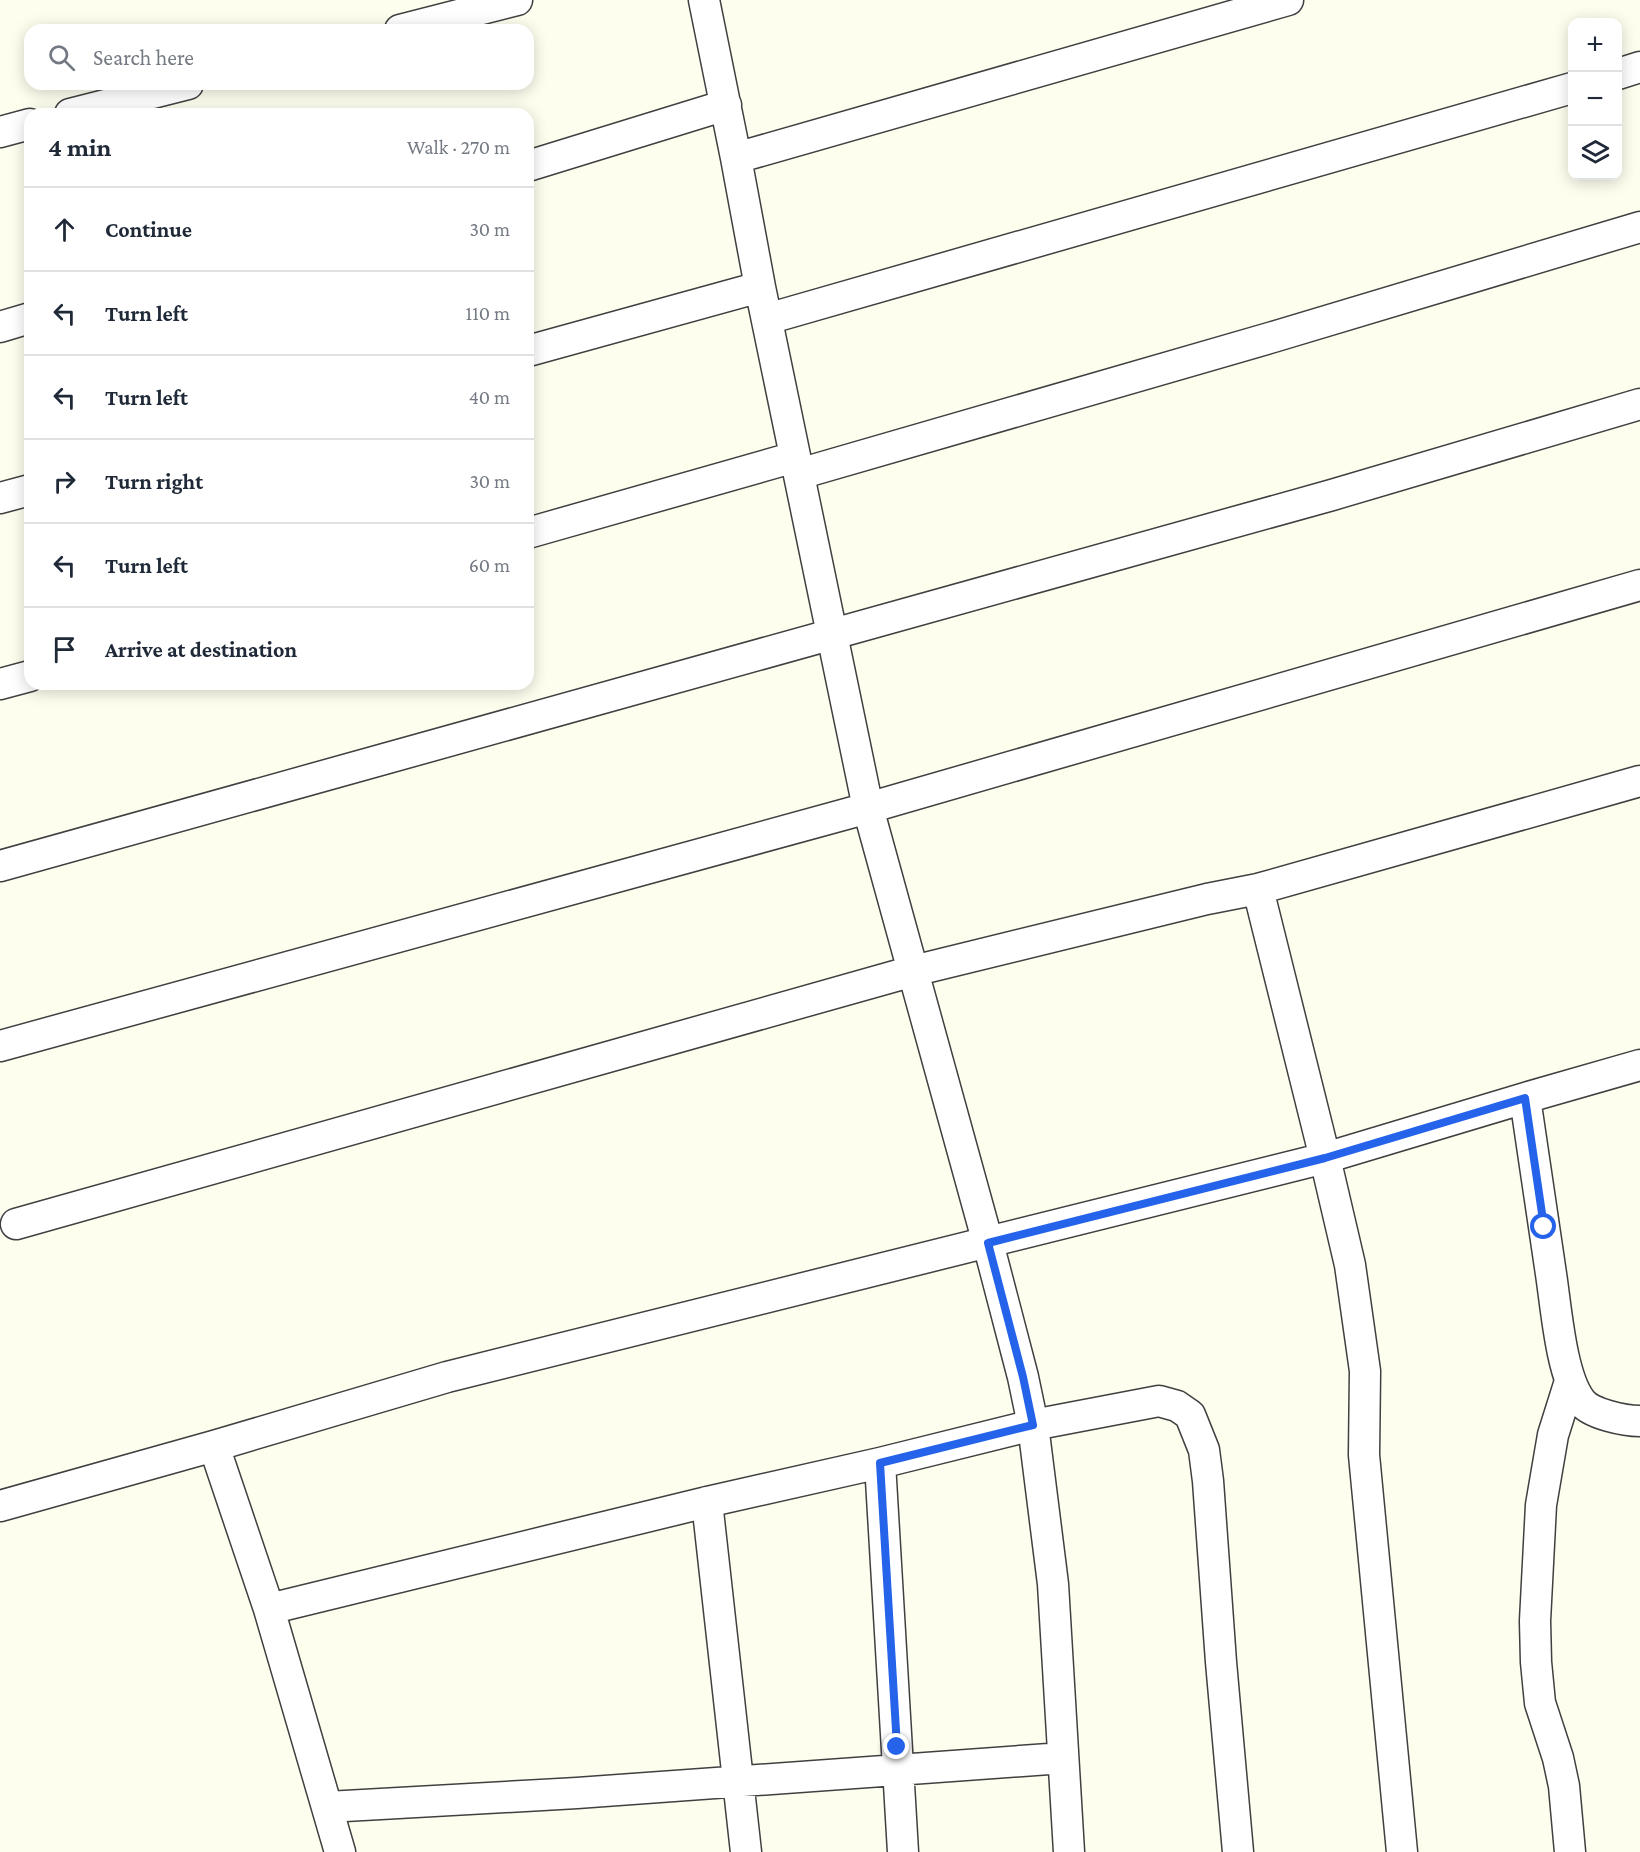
<!DOCTYPE html>
<html lang="en">
<head>
<meta charset="utf-8">
<style>
  :root { --surface:#fff; --page:#f2f2f3; --text:#1f2937; --muted:#747a83; --line:#e0e1e3 }
  body { margin:0; font-family:"Crimson Pro",serif; background:var(--page); color:var(--text) }
  .controls { position:absolute; right:18px; top:18px; display:grid; overflow:hidden; border-radius:12px; box-shadow:0 3px 15px #0003 }
  .controls button { width:54px; height:54px; display:grid; place-items:center; padding:0; border:0; border-bottom:2px solid var(--line); background:var(--surface); color:var(--text); font:30px sans-serif }
  .stop { position:absolute; width:18px; height:18px; margin:-14px; border:4px solid #2563eb; border-radius:50%; background:#fff }
  .stop.end { background:#2563eb; border-color:#fff; box-shadow:0 2px 6px #0008 }
  .list { margin:0; padding:0; list-style:none }
  h2 { display:flex; justify-content:space-between; align-items:center; height:78px; margin:0; padding:0 24px; font-size:26px }
  h2 small { font-size:20px; font-weight:400; color:var(--muted) }
  .list li { display:grid; grid-template-columns:39px 1fr auto; gap:18px; align-items:center; box-sizing:border-box; height:84px; padding:0 24px; border-top:2px solid var(--line) }
  .list b { display:block; font-size:22px; white-space:nowrap }
  .list em { font-size:20px; font-style:normal; color:var(--muted) }
  .icon { flex:none; width:33px; height:33px; fill:none; stroke:currentColor; stroke-width:2; stroke-linecap:round; stroke-linejoin:round }
  .map { position:relative; flex:none; width:1640px; height:1852px; overflow:hidden }
  .search { position:absolute; background:var(--surface); box-shadow:0 3px 15px #0003; left:24px; top:24px; width:510px; height:66px; display:flex; align-items:center; gap:15px; box-sizing:border-box; padding:0 21px; border-radius:18px; color:var(--muted); font-size:22px }
  .panel { position:absolute; background:var(--surface); box-shadow:0 3px 15px #0003; left:24px; top:108px; width:510px; height:582px; border-radius:18px }
  .map>svg:first-child { display:block }
  .lines { fill:none; stroke-linecap:round; stroke-linejoin:round }
  .street-casing { stroke:#404040; stroke-width:33 }
  .street { stroke:#fff; stroke-width:30 }
  .route { stroke:#2563eb; stroke-width:8 }
</style>
</head>
<body>
<div class="map">
<svg width="1640" height="1852" viewBox="0 0 1640 1852">
  <rect width="100%" height="100%" fill="#fdfeee"/>
  <g class="lines">
    <g class="street-casing">
      <path id="street" d="M704 0 736 158 760 287 868 808 988 1243 1023 1377 1033 1425 1053 1584 1069 1852
        M400 30 517 0
        M1618 74 1640 67
        M70 114 188 84
        M0 132 30 124
        M736 158 1288 0
        M528 166 726 105
        M767 319 1572 88
        M0 327 30 318
        M528 351 760 287
        M799 474 1273 337 1640 227
        M0 498 30 490
        M528 533 795 457
        M0 684 30 676
        M0 866 1332 495 1640 404
        M1258 889 1325 1158 1350 1265 1365 1371 1364 1455 1402 1852
        M0 1046 868 808 1640 585
        M1525 1098C1534 1156 1542 1215 1551 1274 1556 1306 1561 1376 1581 1401 1590 1414 1625 1421 1640 1421
        M16 1224 913 971 1207 899 1258 889 1640 781
        M214 1446 269 1609 340 1852
        M880 1463 903 1852
        M707 1502 746 1852
        M0 1506 214 1446 447 1377 1325 1158 1525 1098 1640 1065
        M269 1609 707 1502 880 1463 1033 1425 1159 1401 1177 1406 1190 1415 1204 1450 1208 1481 1221 1662 1238 1852
        M327 1807 577 1793 1063 1758
        M1570 1852 1564 1786 1558 1758 1540 1703 1536 1662 1535 1621 1541 1505 1553 1435 1570 1381"/>
    </g>
    <use href="#street" class="street"/>
  </g>
  <g class="lines">
    <path class="route" d="M897 1747 880 1463 1033 1425 1023 1377 988 1243 1325 1158 1525 1098 1544 1227"/>
  </g>
</svg>
<div class="controls">
<button>+</button>
<button>−</button>
<button><svg class="icon" aria-label="layers" viewBox="0 0 24 24"><path d="M12 4l9 5-9 5-9-5zM3 14l9 5 9-5"/></svg></button>
</div>
<div class="stop" style="left:1544px;top:1227px"></div>
<div class="stop end" style="left:897px;top:1747px"></div>
<div class="search"><svg class="icon" aria-label="search" viewBox="0 0 24 24"><circle cx="10" cy="10" r="6"/><path d="M15 15l6 6"/></svg>Search here</div>
<section class="panel">
<h2>4 min<small>Walk · 270 m</small></h2>
<ul class="list">
<li><svg class="icon" aria-label="ahead" viewBox="0 0 24 24"><path d="M12 20V5M6 11l6-6 6 6"/></svg><div><b>Continue</b></div><em>30 m</em></li>
<li><svg class="icon" aria-label="left" viewBox="0 0 24 24"><path d="M17 20v-9H6M10 6l-5 5 5 5"/></svg><div><b>Turn left</b></div><em>110 m</em></li>
<li><svg class="icon" aria-label="left" viewBox="0 0 24 24"><path d="M17 20v-9H6M10 6l-5 5 5 5"/></svg><div><b>Turn left</b></div><em>40 m</em></li>
<li><svg class="icon" aria-label="right" viewBox="0 0 24 24"><path d="M7 20v-9h11M14 6l5 5-5 5"/></svg><div><b>Turn right</b></div><em>30 m</em></li>
<li><svg class="icon" aria-label="left" viewBox="0 0 24 24"><path d="M17 20v-9H6M10 6l-5 5 5 5"/></svg><div><b>Turn left</b></div><em>60 m</em></li>
<li><svg class="icon" aria-label="arrive" viewBox="0 0 24 24"><path d="M6 21V4h12l-3 4 3 4H6"/></svg><div><b>Arrive at destination</b></div></li>
</ul>
</section>
</div>
</body>
</html>
